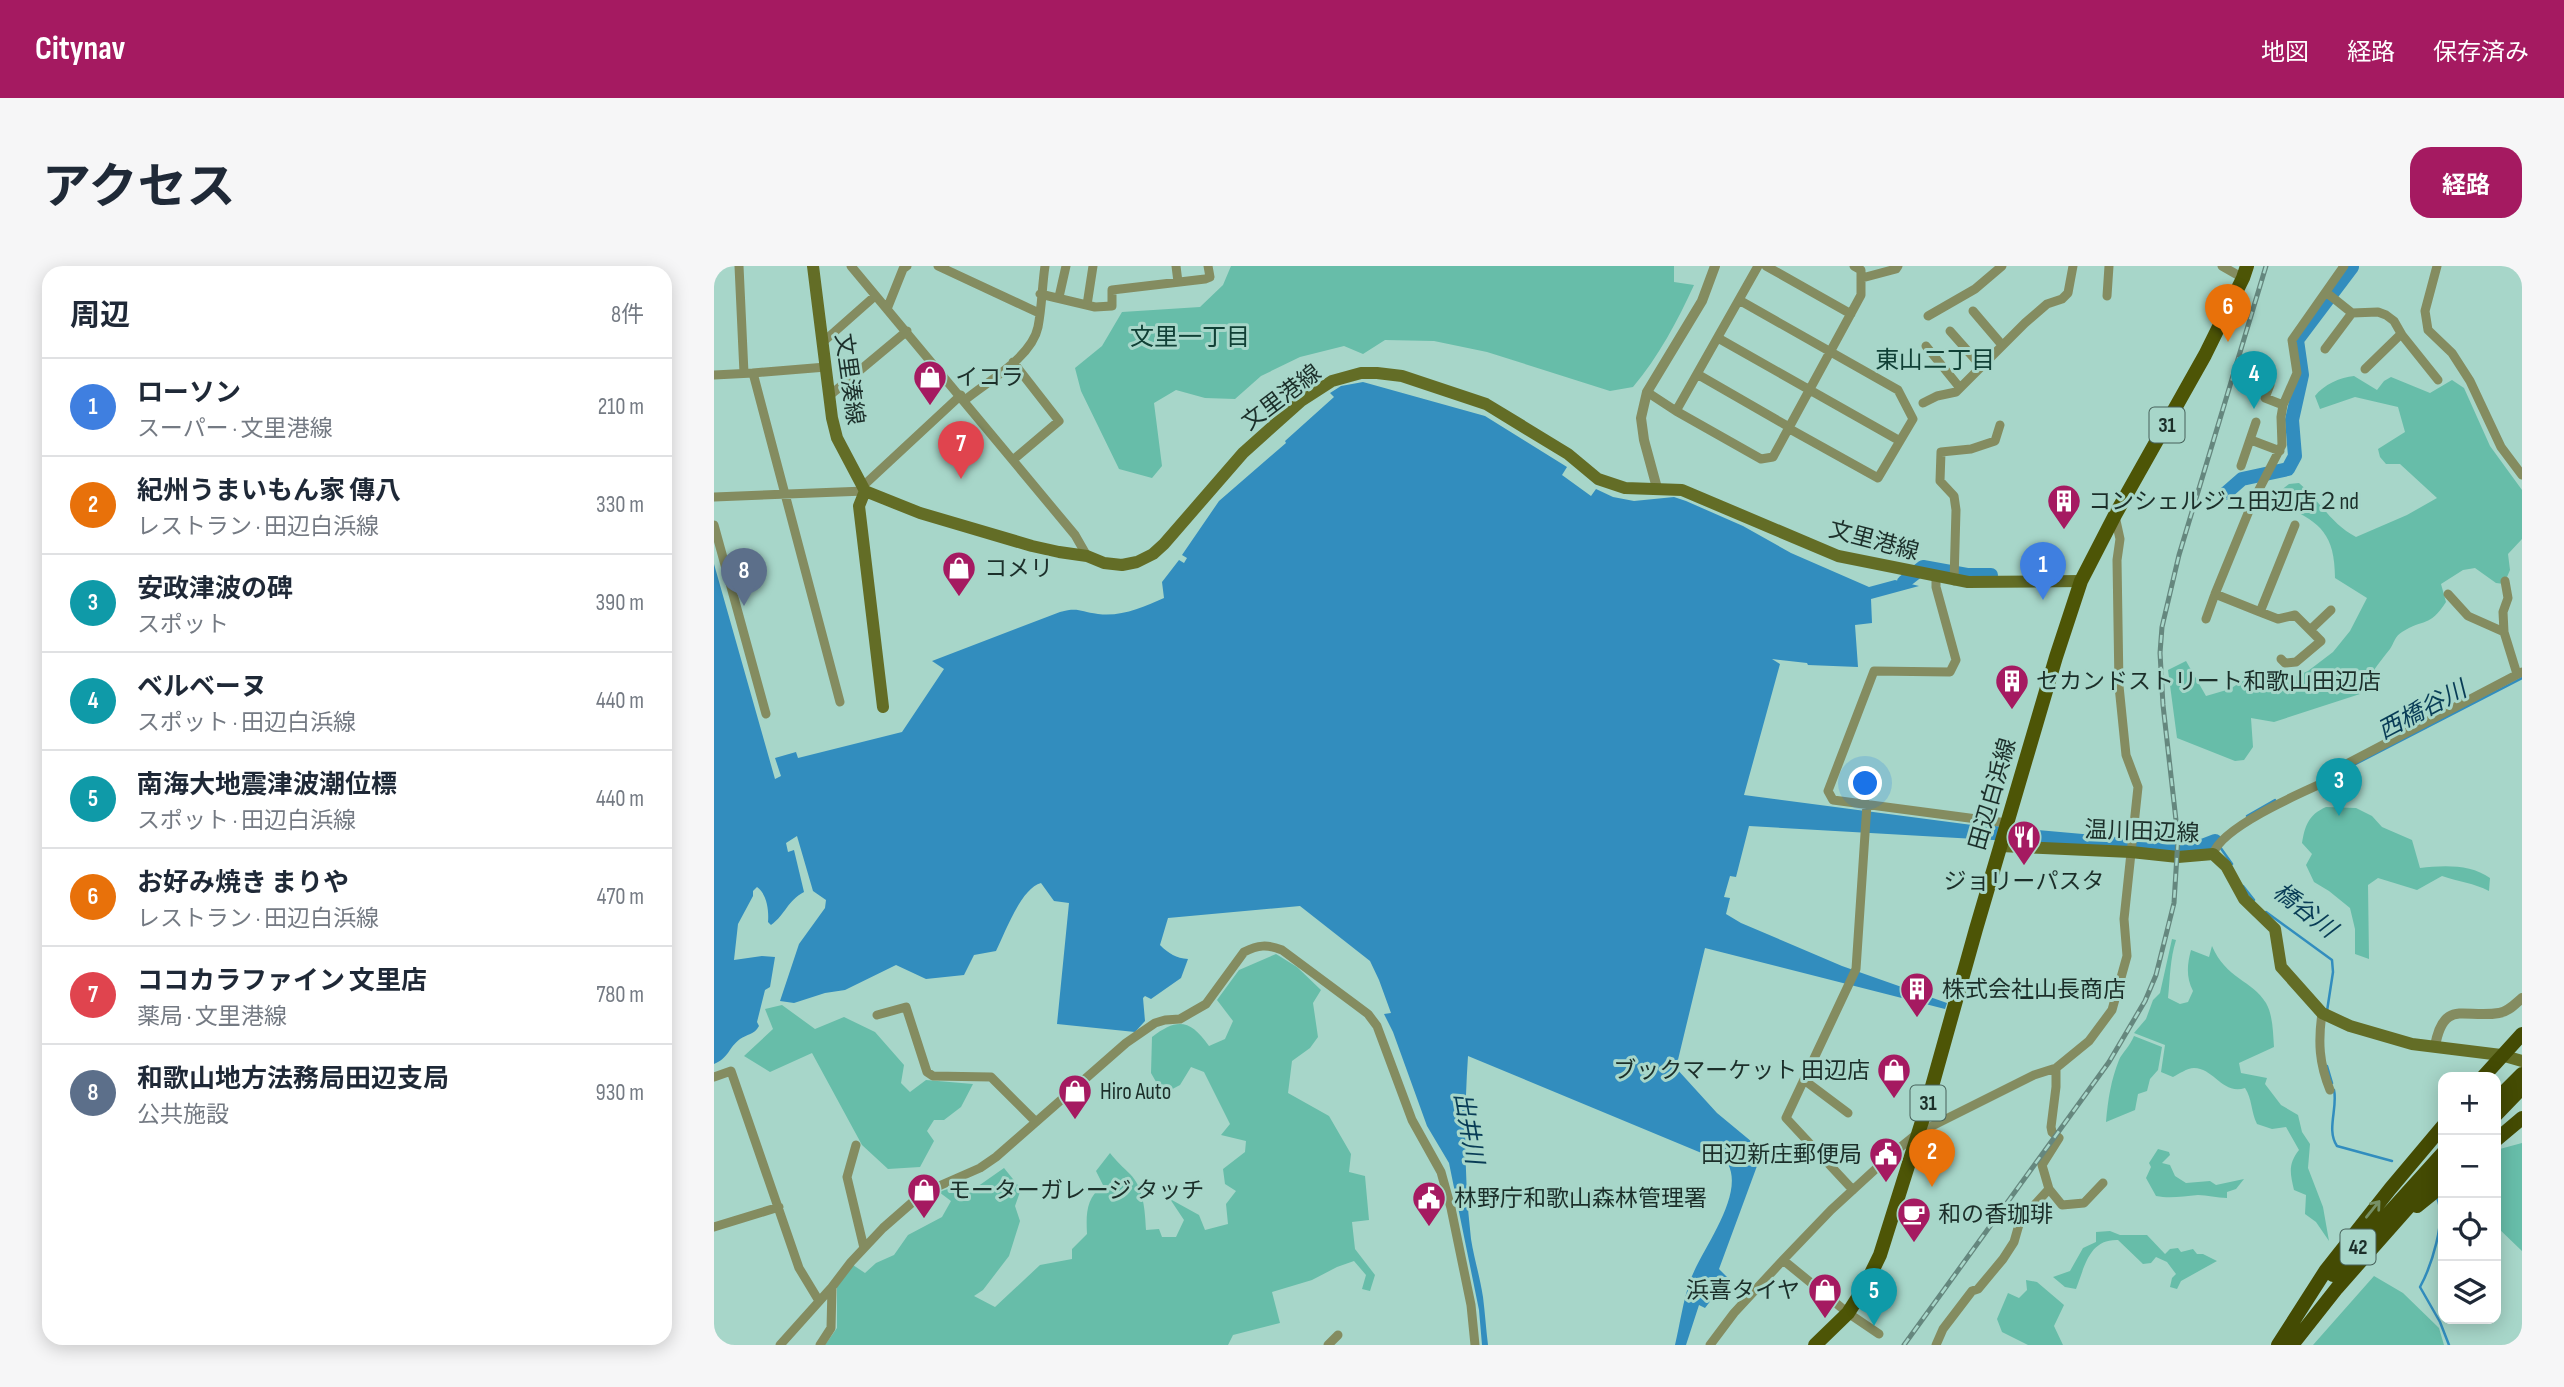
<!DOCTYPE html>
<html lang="ja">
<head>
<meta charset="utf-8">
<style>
  :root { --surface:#fff; --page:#f6f6f7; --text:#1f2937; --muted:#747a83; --line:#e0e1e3; --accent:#a51a61 }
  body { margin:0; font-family:"Sofia Sans Condensed","Noto Sans JP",sans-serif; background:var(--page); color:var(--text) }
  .controls { position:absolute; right:21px; bottom:21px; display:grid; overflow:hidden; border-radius:14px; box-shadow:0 4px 18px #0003 }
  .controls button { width:63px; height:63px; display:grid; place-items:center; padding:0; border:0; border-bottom:2px solid var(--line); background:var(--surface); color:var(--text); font:35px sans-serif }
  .you { position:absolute; left:1152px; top:518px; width:24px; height:24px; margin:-18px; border:5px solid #fff; border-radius:50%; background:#1a73e8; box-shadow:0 0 0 10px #1a73e833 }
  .badge { display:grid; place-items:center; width:46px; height:46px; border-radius:50%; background:var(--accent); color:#fff; font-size:23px; font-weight:700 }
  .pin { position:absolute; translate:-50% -58px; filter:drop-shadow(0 2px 4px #0008) }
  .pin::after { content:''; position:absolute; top:37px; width:24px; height:21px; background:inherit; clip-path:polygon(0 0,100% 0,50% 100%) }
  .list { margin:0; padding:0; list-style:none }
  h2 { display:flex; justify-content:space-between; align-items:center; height:91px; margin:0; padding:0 28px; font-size:30px }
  h2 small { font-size:23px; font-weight:400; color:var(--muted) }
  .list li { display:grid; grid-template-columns:46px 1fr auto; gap:21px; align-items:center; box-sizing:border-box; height:98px; padding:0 28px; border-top:2px solid var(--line) }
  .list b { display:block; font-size:26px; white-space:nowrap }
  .list p { margin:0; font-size:23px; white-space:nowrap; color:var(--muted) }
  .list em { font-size:23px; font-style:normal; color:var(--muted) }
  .icon { flex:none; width:38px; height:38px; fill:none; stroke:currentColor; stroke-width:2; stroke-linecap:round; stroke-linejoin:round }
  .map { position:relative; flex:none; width:1808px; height:1079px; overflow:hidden; border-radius:21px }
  header { display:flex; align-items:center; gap:42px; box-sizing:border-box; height:98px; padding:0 35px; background:var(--accent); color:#fff }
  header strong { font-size:33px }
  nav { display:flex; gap:38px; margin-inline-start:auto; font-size:24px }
  .intro { display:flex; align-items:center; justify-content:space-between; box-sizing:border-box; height:168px; padding:0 42px }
  h1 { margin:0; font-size:49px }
  .button { padding:18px 32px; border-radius:21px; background:var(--accent); color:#fff; font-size:24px; font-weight:700 }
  main { display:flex; gap:42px; padding:0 42px }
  aside { flex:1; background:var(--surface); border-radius:21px; box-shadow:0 4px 18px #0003 }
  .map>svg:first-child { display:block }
  .green { fill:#67bda9 }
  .water { fill:#328dbe }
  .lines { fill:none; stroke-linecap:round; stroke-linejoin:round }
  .stream { stroke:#328dbe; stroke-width:2.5 }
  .river { stroke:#328dbe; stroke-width:14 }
  .minor { stroke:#848c60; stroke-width:9 }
  .tertiary { stroke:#848c60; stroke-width:10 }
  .secondary { stroke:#636d26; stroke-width:12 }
  .primary { stroke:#4d5506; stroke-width:14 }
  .trunk { stroke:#444b03; stroke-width:14 }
  .rail-casing { stroke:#65877e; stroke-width:5 }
  .rail { stroke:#a7d6c9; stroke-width:2.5; stroke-dasharray:8; stroke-linecap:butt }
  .oneway { stroke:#769066 }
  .labels { text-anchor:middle; stroke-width:6; stroke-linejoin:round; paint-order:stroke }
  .shield { fill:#a7d6c9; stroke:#46615a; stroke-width:2 }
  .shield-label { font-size:21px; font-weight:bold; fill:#1c2f2a }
  .poi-label { font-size:23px; fill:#1c2f2a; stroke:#a7d6c9; text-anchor:start }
  .street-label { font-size:23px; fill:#1c2f2a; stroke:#a7d6c9 }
  .neighbourhood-label { font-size:24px; fill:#114036; stroke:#a7d6c9 }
  .water-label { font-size:24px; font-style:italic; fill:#083c56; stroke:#a7d6c9 }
</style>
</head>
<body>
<header>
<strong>Citynav</strong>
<nav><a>地図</a><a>経路</a><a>保存済み</a></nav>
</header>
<div class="intro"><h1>アクセス</h1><a class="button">経路</a></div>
<main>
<aside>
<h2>周辺<small>8件</small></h2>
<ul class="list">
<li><span class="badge" style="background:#3f7fe0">1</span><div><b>ローソン</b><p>スーパー · 文里港線</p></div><em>210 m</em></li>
<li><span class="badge" style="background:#e8710a">2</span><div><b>紀州うまいもん家 傳八</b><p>レストラン · 田辺白浜線</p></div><em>330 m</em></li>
<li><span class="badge" style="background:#0f9aa8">3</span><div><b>安政津波の碑</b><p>スポット</p></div><em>390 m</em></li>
<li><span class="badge" style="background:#0f9aa8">4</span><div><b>ベルベーヌ</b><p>スポット · 田辺白浜線</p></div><em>440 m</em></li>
<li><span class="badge" style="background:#0f9aa8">5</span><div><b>南海大地震津波潮位標</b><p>スポット · 田辺白浜線</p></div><em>440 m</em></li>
<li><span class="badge" style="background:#e8710a">6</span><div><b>お好み焼き まりや</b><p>レストラン · 田辺白浜線</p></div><em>470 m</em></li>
<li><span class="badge" style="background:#e0444e">7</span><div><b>ココカラファイン 文里店</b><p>薬局 · 文里港線</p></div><em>780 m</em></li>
<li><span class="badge" style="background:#5c6f8a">8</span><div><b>和歌山地方法務局田辺支局</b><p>公共施設</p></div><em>930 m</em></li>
</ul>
</aside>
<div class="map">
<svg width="1808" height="1079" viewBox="0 0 1808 1079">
  <rect width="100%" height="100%" fill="#a7d6c9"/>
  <path class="green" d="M517 0H960V16L980 19C963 56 945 90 919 121L896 125 773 86 720 75 671 74 649 88 630 80 586 91 547 110 521 133 491 132 462 124 440 137 448 200 438 212 405 203 367 125 361 102 388 80 408 46 486 41 509 19Z
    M1640 110 1663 124 1670 115 1677 111 1716 127 1738 114 1750 122 1776 180 1808 224V273L1794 288 1796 304 1790 318 1782 317 1761 302 1749 304 1727 318 1732 336C1715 362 1710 352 1688 366 1681 370 1680 377 1676 383 1664 398 1654 411 1646 428L1560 456 1537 452 1539 481 1530 494 1521 495 1463 472 1454 404 1472 395 1492 430 1516 423 1530 414 1578 412 1594 405 1619 386 1636 365 1653 332 1621 312C1621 259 1599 255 1557 232L1575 218 1585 217C1605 234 1617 258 1642 271L1693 249 1723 232 1686 198H1672L1666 191 1664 183 1691 166 1684 141 1641 131 1606 143 1601 130C1609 119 1627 111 1640 110Z
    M1612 541 1642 542 1658 550 1668 561 1698 574 1706 602C1729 599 1757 598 1776 612L1775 625C1760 617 1745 616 1728 610L1703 624 1664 612 1654 619 1655 693 1641 688V663L1636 642 1615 625 1600 616 1592 599 1598 588 1588 577C1591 560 1594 549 1612 541Z
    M1458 673 1462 674C1456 693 1456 712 1454 732L1466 738 1474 736 1479 725C1472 711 1473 699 1477 684L1495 691 1498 680C1512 713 1538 714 1552 737 1559 749 1559 767 1560 781L1525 797 1527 807 1553 812 1551 818 1567 839 1584 849 1588 866 1596 878 1594 902 1609 941 1615 975 1602 956 1591 948 1592 929 1580 924C1576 907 1574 898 1585 884L1572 861 1558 863 1543 858C1537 846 1538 832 1531 822 1508 829 1500 802 1480 802 1473 802 1465 808 1459 811L1447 806 1451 779 1420 767 1432 753 1439 734 1446 727Z
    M562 688 583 701 607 724 599 737 604 771 596 782 578 795 574 827 615 850 637 888 635 906 651 910 655 954 638 956 641 983 661 1009 656 1025 648 1023 652 1009 640 995 623 1001 598 1014 558 1026 566 1057 519 1069 514 1079H111L123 1062V1021L139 999 151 1007 162 997 180 989 194 969 228 951 237 935 225 926 248 918 260 923 290 902 307 923 301 940 306 955 295 990 269 1024 260 1030 281 1041 326 999 358 993V983L373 968C372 947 372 933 389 919L382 905 396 887C403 896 409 901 416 908 430 922 431 946 432 964L445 963 448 971H462L470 954 456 933 485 949 491 964 514 958 512 938 522 925 511 918 509 903 531 886 532 875 507 869 516 858 490 806 477 801 466 819 449 828 437 807 438 771C463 752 476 753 495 780L511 773 519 755 503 734 525 704Z
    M68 739 101 763 130 751 161 766 190 799 187 817 196 826 212 814 259 818 247 841 230 854H220L213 865 220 875 206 901 174 903 148 879 98 787 56 806 30 790 59 763 51 743Z
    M1420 770 1448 781 1444 804 1436 813 1433 825 1424 828 1421 844 1392 856C1394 833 1397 814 1405 794 1408 787 1416 780 1420 770Z
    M1808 877V985L1782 960V884Z
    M1444 883 1455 886 1456 889 1448 897 1456 899 1461 910 1472 917 1496 915 1502 919 1530 913 1522 923 1513 926V932C1503 932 1493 929 1484 929 1469 930 1457 933 1442 930L1432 912 1437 901 1435 897Z
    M1396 965 1406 969H1433L1451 988 1456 983 1464 982 1467 986 1479 983 1483 988H1489L1503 995 1467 1015 1463 1023 1456 1021 1458 1012 1462 1008 1453 996 1442 991 1437 997 1429 998 1404 974C1375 973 1371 1000 1362 1023L1351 1021 1339 1011 1356 1005 1369 982 1382 976V966Z
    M1660 1010 1689 1027 1725 1062 1730 1079H1599Z
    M1312 1014 1323 1016 1350 1039 1340 1060 1349 1079H1314L1288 1066 1283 1053 1294 1027 1305 1032 1313 1024Z"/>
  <path class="water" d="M649 116 771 150 853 201 848 209 877 230 882 223 899 231 920 235 960 231 972 235 1029 260 1077 287 1155 321 1181 314 1205 320 1157 333 1158 357 1141 359 1144 401 1094 399 1093 397 1058 393 1066 398 1030 529 1281 562 1279 574 1035 560 1022 611 1016 610 1010 631 1016 632 1012 648 1027 657 1128 700 1233 737 1231 743 991 682 962 802 1003 847 1038 876 1043 900 1005 1003 1014 1012 991 1042 985 1039 972 1079H961C966 1058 969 1035 976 1015 987 984 1031 930 1014 898L754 790C750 850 750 913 757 973 760 992 766 1011 769 1031 771 1047 772 1063 774 1079H768L765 1044 735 897 713 860 679 766 670 748 677 747 665 714 656 695 586 640 454 652 446 679C455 688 462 692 474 693L467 712 437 733 431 730 429 732 431 755 421 766 343 758 355 637 340 635 327 617C307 622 291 667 282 685L260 689 250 709 212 713 182 699 131 724 111 727 80 737 66 735 85 678 111 642 112 634 99 625 83 570 72 577 74 586 80 584 90 626C73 635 72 648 57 659L54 656C55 645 53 628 43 621L39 625V630L24 658 20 694 48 690 61 691 56 721 51 724 43 756 45 760C40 769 33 768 26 773 14 782 15 792 0 798V298L61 513 67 510 61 492 82 486 84 492 188 466 230 403 218 395 346 346C365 341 366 346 384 348 408 351 429 341 450 332L448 316 465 294 470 297 473 292 468 289 505 235 572 177 571 175 620 131 616 127 627 120Z"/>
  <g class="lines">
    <path class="stream" d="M1624 507 1808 412
      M1533 550 1561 534
      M1506 581 1518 598
      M1529 620 1540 634
      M1552 646 1618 694 1619 706 1613 745
      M1613 800 1618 817
      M1620 824C1624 842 1612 864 1623 880L1678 895
      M1723 932C1733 953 1717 1001 1706 1021L1726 1056 1735 1079"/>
    <path class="river" d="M1512 227 1528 213 1574 203 1581 190 1578 154 1588 109 1583 74 1638 1
      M1190 316 1209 301 1253 309H1277
      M1280 567 1413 579 1488 580 1501 575"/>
    <path class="minor" d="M25 0 30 107
      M137 0 361 269 373 290
      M224 0 325 47
      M462 0 464 16
      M1052 0 1137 48
      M1508 0 1529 12
      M1723 0 1711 45 1714 64 1738 87 1756 115 1787 181 1808 209
      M1148 12 1182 3 1184 0
      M1613 27 1638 47 1664 46 1672 49 1680 55 1688 69 1724 114
      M326 28 381 41 398 40V24L491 13 496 11 494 0
      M1393 30 1395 0
      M345 31 352 0
      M1025 34 1184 124 1199 153 1164 212 1074 162
      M373 39 379 0
      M173 43 189 3 193 0
      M1259 45 1288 79
      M1214 50 1261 23 1288 0
      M1236 65 1267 100
      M1004 72 1186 175
      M109 76 161 30
      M1212 80 1246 122
      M1611 83 1638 47
      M1651 103 1687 68
      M39 107 112 101
      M983 108 1075 161
      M0 109 39 107 126 436
      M1556 119 1551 132 1569 139
      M933 126 962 145 1047 193 1059 191 1147 29V4L1140 0
      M115 130 193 65
      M251 134C274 115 318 91 324 61 328 41 328 20 331 0
      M1209 137 1223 130 1242 126 1311 57 1333 38 1348 33 1354 27 1359 0
      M962 145 1044 0
      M1537 174 1566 185
      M299 194 345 155 299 96
      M1527 200 1542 156
      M149 220 247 129
      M0 231 151 225
      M0 259 52 448
      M1581 259 1546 346 1501 328 1539 235 1568 179 1567 151 1569 139 1583 107 1578 74 1630 0
      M1222 311V321L1242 394 1236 406 1160 405 1114 525 1119 534 1293 557
      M1240 315 1242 244 1240 230 1226 215 1227 186 1257 183 1281 175 1286 159
      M1791 315 1794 332 1789 346 1790 366 1803 408
      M1734 328 1754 350 1790 366
      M1546 346 1564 353 1581 349 1607 375 1582 396 1571 397 1567 393
      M1492 353 1501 328
      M1596 364 1617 344
      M1499 588C1508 560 1591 525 1618 513L1621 504 1808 406
      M1608 747C1604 776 1605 797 1616 824
      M163 749 192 741 213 806 219 810 277 811 322 856
      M1342 802V821L1337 861 1338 866 1345 872 1328 899 1335 923 1348 939 1370 937 1389 917
      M0 811 17 805 85 1002 105 1035
      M1090 814 1134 847
      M142 879 133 911 150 982
      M1139 924 1072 852 1142 703 1153 538
      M0 961 65 941
      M1069 994 1134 1047 1165 1068
      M66 1079 118 1021
      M106 1079 117 1062 118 1021 137 996 169 962 209 927 266 902 282 891 412 777 441 757 451 754 466 753 492 738 530 686C544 679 553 678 568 684L642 739 654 748 663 760 698 854 727 906 737 942 757 1039 761 1079
      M614 1079 624 1069
      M996 1079 1020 1047 1069 994 1117 944 1178 888 1204 867 1320 809 1342 802 1375 775 1398 744 1413 690 1410 653 1424 521 1412 489 1405 420 1403 294 1406 273 1401 250
      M1222 1079 1229 1063 1258 1025 1264 1023 1289 993 1300 976 1306 955 1335 923"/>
    <path class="tertiary" d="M943 222 930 174 927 152 933 126 988 35 1001 0
      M1721 780C1730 732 1750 753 1785 747 1794 746 1801 738 1808 732"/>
    <path class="secondary" d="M99 0 118 152 123 172 151 225
      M151 225 206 247 318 280 345 286 373 290 390 297 408 299 423 296 439 288 450 278 529 187 587 135 618 115 647 107H663L688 110 772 138 854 188 884 213 911 222 968 224 1124 290 1254 316 1367 315
      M151 225 145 240 169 441
      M1286 580 1417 586 1464 591 1499 588 1512 600 1530 633 1561 663 1567 701 1608 747 1636 760 1698 778 1787 789 1808 795"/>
    <path class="primary" d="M1101 1079 1134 1047 1150 1022 1166 989 1210 849 1262 663 1342 391 1367 315 1401 249 1491 89 1529 12 1533 0"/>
    <path class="trunk" d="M1769 811 1808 768
      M1782 834 1808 808
      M1782 849 1808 822
      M1782 874 1808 852
      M1703 940 1729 919
      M1619 1009 1729 887
      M1564 1079 1612 1004 1676 923 1729 860
      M1578 1079 1623 1022 1729 902"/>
    <g class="rail-casing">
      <path id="rail" d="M1190 1079 1395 796 1431 735 1442 709 1460 637 1464 572 1449 439 1446 387 1448 361 1465 289 1552 0"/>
    </g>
    <use href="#rail" class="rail"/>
  </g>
  <defs><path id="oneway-shaft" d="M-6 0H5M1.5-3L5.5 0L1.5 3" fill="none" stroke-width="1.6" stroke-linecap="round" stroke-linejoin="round" transform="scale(1.75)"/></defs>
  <use class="oneway" href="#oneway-shaft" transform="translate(1659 943) rotate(-51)"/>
  <defs>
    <g id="shop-pin" transform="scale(1.75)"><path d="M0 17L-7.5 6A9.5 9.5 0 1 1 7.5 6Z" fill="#a51a61" stroke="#a7d6c9"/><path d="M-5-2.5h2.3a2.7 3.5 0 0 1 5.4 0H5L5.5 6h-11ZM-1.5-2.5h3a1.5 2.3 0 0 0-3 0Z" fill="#fff"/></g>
    <g id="building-pin" transform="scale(1.75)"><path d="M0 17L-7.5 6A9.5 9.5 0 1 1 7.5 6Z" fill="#a51a61" stroke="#a7d6c9"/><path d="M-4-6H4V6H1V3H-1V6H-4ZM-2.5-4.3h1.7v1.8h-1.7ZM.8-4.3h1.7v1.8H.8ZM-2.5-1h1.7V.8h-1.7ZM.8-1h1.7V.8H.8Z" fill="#fff"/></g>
    <g id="restaurant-pin" transform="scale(1.75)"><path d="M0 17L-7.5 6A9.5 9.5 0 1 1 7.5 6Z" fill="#a51a61" stroke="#a7d6c9"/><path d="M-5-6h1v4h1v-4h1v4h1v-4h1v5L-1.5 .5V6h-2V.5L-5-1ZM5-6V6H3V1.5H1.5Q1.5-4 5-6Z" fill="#fff"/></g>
    <g id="civic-pin" transform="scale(1.75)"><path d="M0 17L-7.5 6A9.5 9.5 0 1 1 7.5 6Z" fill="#a51a61" stroke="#a7d6c9"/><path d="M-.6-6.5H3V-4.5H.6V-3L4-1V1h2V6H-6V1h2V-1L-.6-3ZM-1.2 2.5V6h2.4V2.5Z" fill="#fff"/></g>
    <g id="cafe-pin" transform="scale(1.75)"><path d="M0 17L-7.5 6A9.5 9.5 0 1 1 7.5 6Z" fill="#a51a61" stroke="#a7d6c9"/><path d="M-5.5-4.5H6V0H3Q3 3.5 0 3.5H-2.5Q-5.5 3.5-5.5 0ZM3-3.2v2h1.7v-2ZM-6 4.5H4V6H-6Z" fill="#fff"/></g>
  </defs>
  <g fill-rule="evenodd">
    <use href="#shop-pin" x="216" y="111"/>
    <use href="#building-pin" x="1350" y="235"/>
    <use href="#shop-pin" x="245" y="302"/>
    <use href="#building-pin" x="1298" y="415"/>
    <use href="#restaurant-pin" x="1310" y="571"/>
    <use href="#building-pin" x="1203" y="723"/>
    <use href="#shop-pin" x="1180" y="804"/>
    <use href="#shop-pin" x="361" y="825"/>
    <use href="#civic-pin" x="1172" y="888"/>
    <use href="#shop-pin" x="210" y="924"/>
    <use href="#civic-pin" x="715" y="932"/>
    <use href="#cafe-pin" x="1200" y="948"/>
    <use href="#shop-pin" x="1111" y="1024"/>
  </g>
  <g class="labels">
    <g class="shield">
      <rect x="1435.5" y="141.5" width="35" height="35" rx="5"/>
      <rect x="1196.5" y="819.5" width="35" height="35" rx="5"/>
      <rect x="1626.5" y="963.5" width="35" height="35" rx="5"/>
    </g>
    <g class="shield-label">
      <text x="1453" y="166">31</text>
      <text x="1214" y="844">31</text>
      <text x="1644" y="988">42</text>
    </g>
    <g class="poi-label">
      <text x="241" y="119">イコラ</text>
      <text x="1374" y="243">コンシェルジュ田辺店２nd</text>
      <text x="270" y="310">コメリ</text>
      <text x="1322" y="423">セカンドストリート和歌山田辺店</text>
      <text x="1310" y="623" text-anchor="middle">ジョリーパスタ</text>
      <text x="1228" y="731">株式会社山長商店</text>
      <text x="1156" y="812" text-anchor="end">ブックマーケット 田辺店</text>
      <text x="386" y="833">Hiro Auto</text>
      <text x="1148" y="896" text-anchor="end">田辺新庄郵便局</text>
      <text x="234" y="932">モーターガレージ タッチ</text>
      <text x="740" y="940">林野庁和歌山森林管理署</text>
      <text x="1224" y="956">和の香珈琲</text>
      <text x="1086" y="1032" text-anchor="end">浜喜タイヤ</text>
    </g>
    <g class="street-label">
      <text transform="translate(136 113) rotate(82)" y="8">文里湊線</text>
      <text transform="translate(567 131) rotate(-37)" y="8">文里港線</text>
      <text transform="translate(1160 274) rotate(15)" y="8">文里港線</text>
      <text transform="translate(1278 528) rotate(-74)" y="8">田辺白浜線</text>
      <text transform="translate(1428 565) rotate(2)" y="8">温川田辺線</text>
    </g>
    <g class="neighbourhood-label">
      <text x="476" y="79">文里一丁目</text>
      <text x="1221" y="102">東山二丁目</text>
    </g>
    <g class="water-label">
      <text transform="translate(1708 444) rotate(-28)" y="8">西橋谷川</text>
      <text transform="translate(1591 644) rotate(38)" y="8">橋谷川</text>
      <text transform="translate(755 862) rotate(80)" y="8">出井川</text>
    </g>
  </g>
</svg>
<div class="controls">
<button>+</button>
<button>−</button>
<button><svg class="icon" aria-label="locate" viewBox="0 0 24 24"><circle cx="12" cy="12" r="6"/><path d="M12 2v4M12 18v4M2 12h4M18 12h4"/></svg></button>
<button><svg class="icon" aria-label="layers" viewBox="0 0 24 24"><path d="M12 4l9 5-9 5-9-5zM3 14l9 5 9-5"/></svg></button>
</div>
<div class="you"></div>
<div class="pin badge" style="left:1329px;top:334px;background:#3f7fe0">1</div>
<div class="pin badge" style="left:1218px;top:921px;background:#e8710a">2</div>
<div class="pin badge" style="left:1625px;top:550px;background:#0f9aa8">3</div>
<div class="pin badge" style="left:1540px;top:143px;background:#0f9aa8">4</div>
<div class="pin badge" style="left:1160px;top:1060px;background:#0f9aa8">5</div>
<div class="pin badge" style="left:1514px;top:76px;background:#e8710a">6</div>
<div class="pin badge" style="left:247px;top:213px;background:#e0444e">7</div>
<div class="pin badge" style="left:30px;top:340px;background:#5c6f8a">8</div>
</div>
</main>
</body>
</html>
